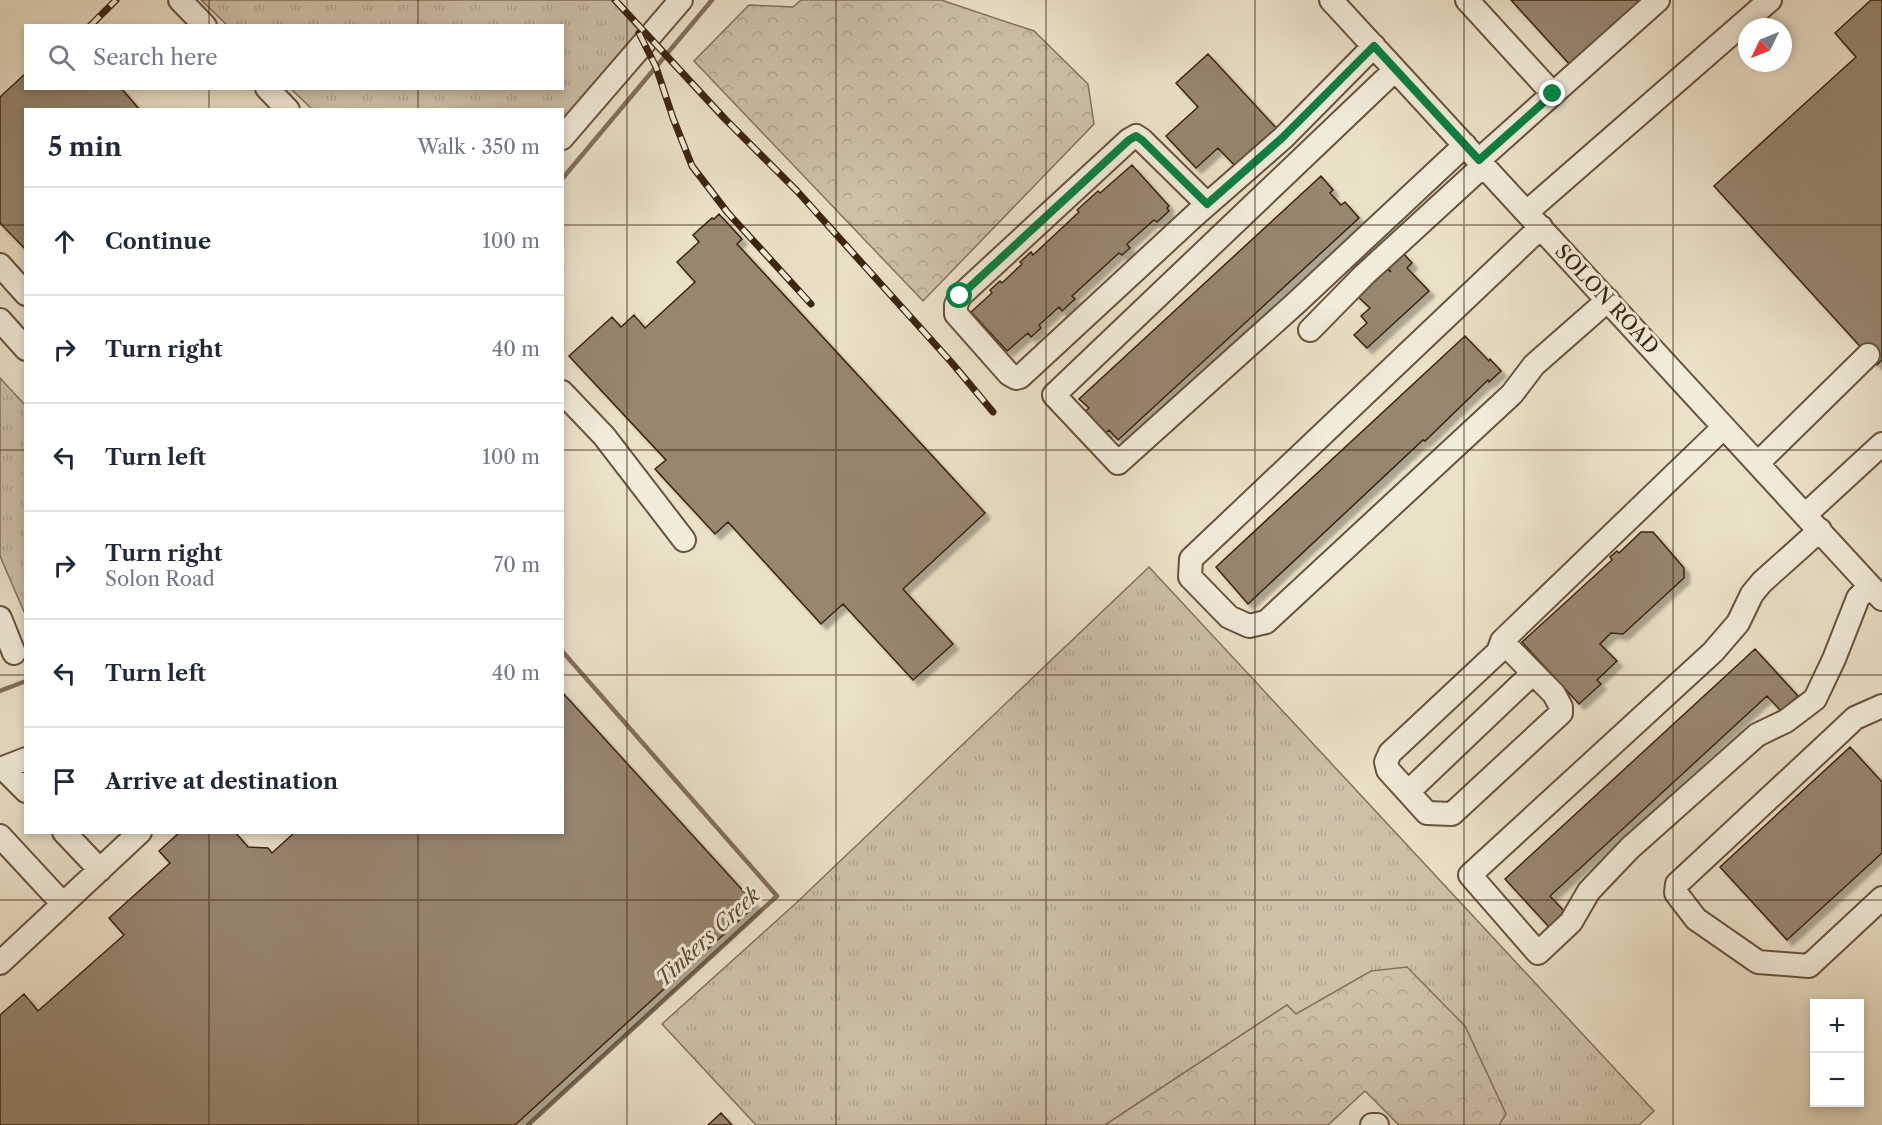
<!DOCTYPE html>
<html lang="en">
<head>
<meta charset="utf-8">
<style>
  :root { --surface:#fff; --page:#f2f2f3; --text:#1f2937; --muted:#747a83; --line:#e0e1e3 }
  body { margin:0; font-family:"Libre Caslon Text",serif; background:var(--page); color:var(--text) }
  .controls { position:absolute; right:18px; bottom:18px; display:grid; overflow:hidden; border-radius:0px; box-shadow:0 3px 9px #0003 }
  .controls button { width:54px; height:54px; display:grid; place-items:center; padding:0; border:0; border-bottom:2px solid var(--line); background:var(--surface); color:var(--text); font:30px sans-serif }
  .compass { position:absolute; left:1738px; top:18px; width:54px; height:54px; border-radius:50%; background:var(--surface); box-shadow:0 3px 9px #0003; rotate:227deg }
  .stop { position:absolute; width:18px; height:18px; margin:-14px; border:4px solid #0b8043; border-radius:50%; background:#fff }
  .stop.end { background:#0b8043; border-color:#fff; box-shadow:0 2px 6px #0008 }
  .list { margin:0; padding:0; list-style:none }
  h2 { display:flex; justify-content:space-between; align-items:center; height:78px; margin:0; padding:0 24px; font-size:26px }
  h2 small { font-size:20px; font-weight:400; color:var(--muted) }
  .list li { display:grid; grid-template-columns:39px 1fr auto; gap:18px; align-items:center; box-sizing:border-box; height:108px; padding:0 24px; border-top:2px solid var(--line) }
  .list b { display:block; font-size:22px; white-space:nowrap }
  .list p { margin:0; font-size:20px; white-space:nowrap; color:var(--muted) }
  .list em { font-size:20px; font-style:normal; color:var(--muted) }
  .icon { flex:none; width:33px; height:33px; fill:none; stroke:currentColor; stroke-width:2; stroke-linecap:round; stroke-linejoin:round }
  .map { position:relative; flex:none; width:1882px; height:1125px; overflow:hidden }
  .search { position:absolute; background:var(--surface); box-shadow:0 3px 9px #0003; left:24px; top:24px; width:540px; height:66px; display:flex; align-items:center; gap:15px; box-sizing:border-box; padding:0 21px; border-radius:0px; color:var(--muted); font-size:22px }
  .panel { position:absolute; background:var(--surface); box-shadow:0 3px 9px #0003; left:24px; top:108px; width:540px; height:726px; border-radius:0px }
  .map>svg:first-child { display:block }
  .grass { fill:url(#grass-tufts); stroke:#84725c; stroke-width:1.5 }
  .forest { fill:url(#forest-crowns); stroke:#84725c; stroke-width:1.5 }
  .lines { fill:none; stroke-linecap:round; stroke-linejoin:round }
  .stream { stroke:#826f59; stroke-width:4.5 }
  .building { fill:#978670; stroke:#3c2410; stroke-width:1.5; filter:url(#shadow) }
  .minor-casing { stroke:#68533e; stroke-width:26 }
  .minor { stroke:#f2ecdb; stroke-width:22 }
  .rail-casing { stroke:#3c2410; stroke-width:7 }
  .rail { stroke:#f2ecdb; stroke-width:4.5; stroke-dasharray:14; stroke-linecap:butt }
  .route { stroke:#0b8043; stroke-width:8 }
  .grid { fill:none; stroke:#3c2410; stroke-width:1.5; stroke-opacity:0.55 }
  .labels { text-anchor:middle; stroke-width:6; stroke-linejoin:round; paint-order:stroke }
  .street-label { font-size:20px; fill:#3c2410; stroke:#f2ecdb }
  .water-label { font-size:21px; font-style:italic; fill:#5f4a34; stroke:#f2ecdb }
</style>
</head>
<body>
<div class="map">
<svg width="1882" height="1125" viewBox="0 0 1882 1125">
  <defs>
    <pattern id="grass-tufts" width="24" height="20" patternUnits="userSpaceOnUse" patternTransform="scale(1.5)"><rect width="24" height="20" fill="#cdc1a9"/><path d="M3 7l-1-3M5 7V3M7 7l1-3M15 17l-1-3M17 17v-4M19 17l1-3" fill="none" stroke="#b1a690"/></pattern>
    <pattern id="forest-crowns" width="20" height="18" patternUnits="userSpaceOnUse" patternTransform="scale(1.5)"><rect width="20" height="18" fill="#cdc1a9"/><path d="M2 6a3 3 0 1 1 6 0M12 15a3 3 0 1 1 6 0" fill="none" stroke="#b1a690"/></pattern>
    <filter id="shadow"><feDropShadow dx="5.5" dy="5.5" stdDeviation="1.5" flood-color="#0004"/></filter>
  </defs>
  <rect width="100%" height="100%" fill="#ebe1c8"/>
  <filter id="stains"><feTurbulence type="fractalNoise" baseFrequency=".00333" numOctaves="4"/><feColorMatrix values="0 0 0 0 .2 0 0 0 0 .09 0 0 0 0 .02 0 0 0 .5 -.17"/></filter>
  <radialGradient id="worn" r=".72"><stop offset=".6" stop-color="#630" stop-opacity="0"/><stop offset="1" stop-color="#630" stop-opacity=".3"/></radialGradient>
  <path class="grass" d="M201 0H615L649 37 563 138 562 110 312 109 291 89 562 88V26L227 25Z
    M0 378 25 405V614L0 556Z
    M1149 567 1654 1111 1639 1125H1399L1287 1005 1105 1125H756L662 1024 794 905Z"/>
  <path class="forest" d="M801 0H941L1034 31 1088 84 1094 124 923 301 694 61 749 5 793 7Z
    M1407 967 1465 1026 1506 1114 1499 1125H1399L1365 1091 1328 1125H1105L1287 1005 1296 1014 1371 971Z"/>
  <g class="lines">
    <path class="stream" d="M562 179 712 0
      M0 691 26 681
      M528 1125 777 896 562 651"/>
  </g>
  <path class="building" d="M1511 0H1646L1572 67Z
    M1871 0H1882V360L1877 365 1714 186 1856 57 1835 33Z
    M1208 54 1279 131 1238 169 1218 148 1196 168 1166 136 1198 107 1176 83Z
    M26 73V88H121L140 110H26V250L0 223V97Z
    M1132 165 1169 206 1167 208 1169 211 1157 222 1154 220 1127 244 1130 248 1122 255 1119 253 1072 296 1075 299 1062 311 1059 307 1039 325 1041 328 1031 337 1028 333 1007 351 971 312 992 293 990 290 1000 281 1002 283 1022 264 1020 262 1031 252 1033 255 1079 212 1077 210 1098 191 1100 193Z
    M1321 176 1333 190 1330 193 1341 205 1345 202 1359 218 1118 440 1109 430 1100 438 1079 417 1089 408 1079 399Z
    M719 214 742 239 737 244 985 513 903 589 953 644 913 680 843 604 821 624 728 522 715 534 655 469 666 460 569 356 612 317 621 327 634 315 645 328 695 282 677 262 699 242 693 235 712 218 714 219Z
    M1404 254 1412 263 1407 268 1429 291 1367 348 1354 335 1367 323 1361 316 1370 308 1354 293 1384 267 1391 272 1385 265 1393 258 1396 262Z
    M1465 336 1489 361 1490 359 1501 371 1489 382 1488 380 1425 441 1423 440 1248 604 1216 567Z
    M1641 532H1653L1684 568V578L1623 634 1611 633 1600 644 1617 661 1597 680 1601 684 1579 704 1522 642 1612 560 1610 557 1617 551 1619 553Z
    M1755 649 1798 696 1781 711 1767 696 1550 896 1565 912 1549 927 1505 879Z
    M562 692 756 905 515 1125H0V1015L24 994 38 1011 124 935 109 918 170 863 159 851 180 832H235L248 847 268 848 272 853 295 832H562Z
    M1850 747 1882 782V853L1787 940 1720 867Z
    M721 1113 732 1125H708Z"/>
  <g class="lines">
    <g class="minor-casing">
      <path id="minor" d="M180 0 205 26
        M1331 0 1882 599
        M1467 0 1553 94
        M1395 70 1054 395 1118 463 1296 303 1465 145
        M267 88 288 110
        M562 138 681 0
        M1479 160 1658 0
        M1207 204 1142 140 1136 136 1129 140 960 296 956 305V314L1009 374 1016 378 1020 377 1194 216 1283 138 1374 46
        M1527 212 1770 0
        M1541 227 1191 559 1190 577 1229 617 1249 626 1266 622 1512 394 1534 365 1608 300
        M0 265 26 294
        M0 320 26 349
        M1310 330 1364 275 1484 165
        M562 392 604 436 684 540
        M1758 463 1868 355
        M1805 515 1882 444
        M1820 530 1762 582 1752 594 1738 623 1713 652 1470 875 1538 953 1571 922 1589 891 1630 848 1757 735 1786 721 1815 699 1834 659 1858 598 1870 586
        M0 618 14 653
        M1502 641 1554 694 1561 707V713L1452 814 1427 813 1388 770 1386 762 1390 753 1498 652 1502 641 1724 427
        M1882 706 1855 718 1837 735 1677 884 1676 893 1696 919 1758 962 1809 966 1882 898
        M26 759 3 768 26 791
        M1408 792 1533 673
        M64 832 100 870
        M0 836 63 904
        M0 963 140 832
        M1372 1125H1377"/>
    </g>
    <use href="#minor" class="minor"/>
    <g class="rail-casing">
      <path id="rail" d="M615 0 725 119 797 191 952 363 993 412
        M90 26 116 0
        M639 33 656 67 673 118 692 166 728 213 811 304"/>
    </g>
    <use href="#rail" class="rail"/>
  </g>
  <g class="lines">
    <path class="route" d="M960 296 1129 140 1136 136 1142 140 1207 204 1282 138 1374 46 1479 160 1553 94"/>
  </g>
  <path class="grid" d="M209 0V26M418 0V26M627 0V1125M836 0V1125M1046 0V1125M1255 0V1125M1464 0V1125M1673 0V1125M209 88V110M418 88V110M0 225H26M562 225H1882M0 450H26M562 450H1882M0 675H26M562 675H1882M209 832V1125M418 832V1125M0 900H1882"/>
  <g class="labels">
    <g class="street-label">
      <text transform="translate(1607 299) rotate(47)" y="7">SOLON ROAD</text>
    </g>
    <g class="water-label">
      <text transform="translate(708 937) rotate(-43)" y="7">Tinkers Creek</text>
    </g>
  </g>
  <rect width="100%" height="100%" filter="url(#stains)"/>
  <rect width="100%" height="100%" fill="url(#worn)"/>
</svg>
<div class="controls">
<button>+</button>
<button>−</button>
</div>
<svg class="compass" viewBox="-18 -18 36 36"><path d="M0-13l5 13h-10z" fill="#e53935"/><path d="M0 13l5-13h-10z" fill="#747a83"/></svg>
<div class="stop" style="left:960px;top:296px"></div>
<div class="stop end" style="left:1553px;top:94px"></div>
<div class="search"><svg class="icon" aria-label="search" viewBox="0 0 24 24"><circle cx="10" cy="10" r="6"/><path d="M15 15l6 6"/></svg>Search here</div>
<section class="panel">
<h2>5 min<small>Walk · 350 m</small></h2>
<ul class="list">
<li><svg class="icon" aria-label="ahead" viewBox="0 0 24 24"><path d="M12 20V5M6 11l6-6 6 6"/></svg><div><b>Continue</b></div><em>100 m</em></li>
<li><svg class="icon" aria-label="right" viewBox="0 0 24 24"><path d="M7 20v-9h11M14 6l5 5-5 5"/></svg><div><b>Turn right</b></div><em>40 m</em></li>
<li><svg class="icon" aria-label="left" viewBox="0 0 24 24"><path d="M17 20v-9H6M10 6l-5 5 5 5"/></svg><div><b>Turn left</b></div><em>100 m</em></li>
<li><svg class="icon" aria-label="right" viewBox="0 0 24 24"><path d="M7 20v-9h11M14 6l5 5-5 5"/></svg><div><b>Turn right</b><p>Solon Road</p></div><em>70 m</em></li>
<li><svg class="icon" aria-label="left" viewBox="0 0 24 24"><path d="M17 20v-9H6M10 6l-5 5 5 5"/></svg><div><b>Turn left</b></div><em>40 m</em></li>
<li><svg class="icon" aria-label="arrive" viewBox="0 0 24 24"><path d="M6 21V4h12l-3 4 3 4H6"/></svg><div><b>Arrive at destination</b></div></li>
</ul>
</section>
</div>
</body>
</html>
